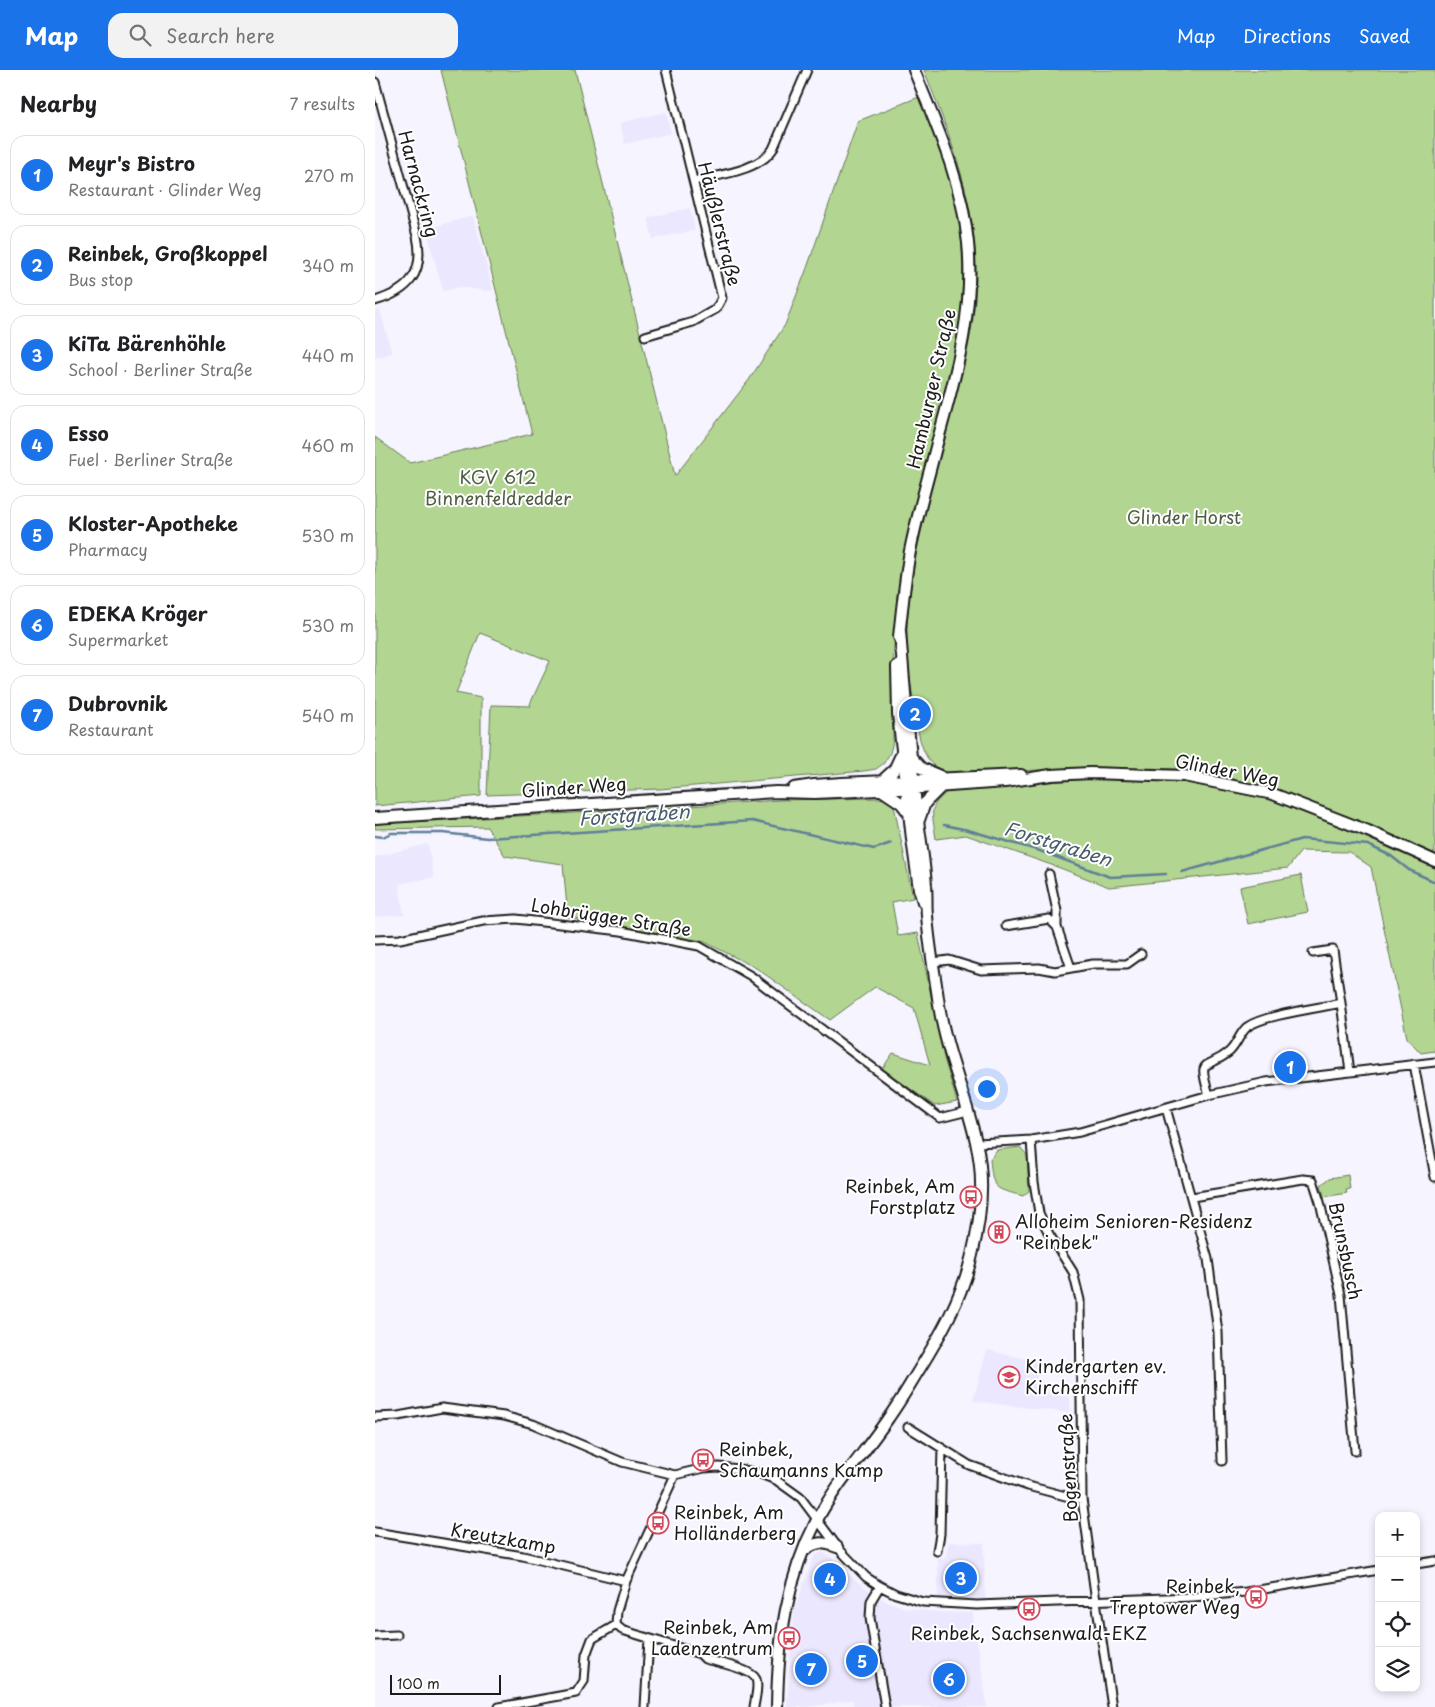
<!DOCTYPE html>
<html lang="en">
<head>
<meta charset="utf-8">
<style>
  :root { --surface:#fff; --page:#f2f2f2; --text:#202124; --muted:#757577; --line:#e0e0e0; --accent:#1a73e8 }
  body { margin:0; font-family:"Playpen Sans",sans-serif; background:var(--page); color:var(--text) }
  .controls { position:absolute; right:15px; bottom:15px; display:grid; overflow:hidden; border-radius:10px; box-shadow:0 2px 8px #0003 }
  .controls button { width:45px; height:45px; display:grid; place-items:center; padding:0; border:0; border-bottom:1px solid var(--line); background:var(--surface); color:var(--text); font:25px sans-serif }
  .scale { position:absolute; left:15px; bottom:12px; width:111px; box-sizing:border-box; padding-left:5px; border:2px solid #1c1c1c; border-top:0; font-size:14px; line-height:18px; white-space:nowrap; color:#1c1c1c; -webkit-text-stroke:4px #fff; paint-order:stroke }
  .you { position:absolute; left:611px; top:1018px; width:18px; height:18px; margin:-12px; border:4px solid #fff; border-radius:50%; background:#1a73e8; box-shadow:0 0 0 8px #1a73e833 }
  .badge { display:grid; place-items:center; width:32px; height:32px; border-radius:50%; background:var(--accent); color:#fff; font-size:16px; font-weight:700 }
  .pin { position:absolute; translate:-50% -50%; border:2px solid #fff; box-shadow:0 1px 5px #0006 }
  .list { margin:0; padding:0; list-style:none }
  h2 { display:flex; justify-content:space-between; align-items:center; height:65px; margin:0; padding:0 20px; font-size:21px }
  h2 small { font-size:16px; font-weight:400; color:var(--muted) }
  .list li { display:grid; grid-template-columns:32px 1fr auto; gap:15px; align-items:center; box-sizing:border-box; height:80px; margin:0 10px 10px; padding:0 10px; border:1px solid var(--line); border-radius:15px }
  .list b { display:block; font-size:19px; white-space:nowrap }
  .list p { margin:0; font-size:16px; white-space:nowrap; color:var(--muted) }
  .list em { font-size:16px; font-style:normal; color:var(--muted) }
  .icon { flex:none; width:28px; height:28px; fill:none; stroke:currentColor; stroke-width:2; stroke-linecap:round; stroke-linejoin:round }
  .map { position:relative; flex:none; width:1060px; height:1637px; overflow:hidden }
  header { display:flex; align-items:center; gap:30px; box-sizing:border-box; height:70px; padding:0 25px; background:var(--accent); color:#fff }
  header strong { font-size:24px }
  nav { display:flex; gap:28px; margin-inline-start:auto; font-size:18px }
  .search { width:350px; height:45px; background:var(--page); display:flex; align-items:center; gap:12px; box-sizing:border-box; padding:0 18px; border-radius:15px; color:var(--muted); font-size:19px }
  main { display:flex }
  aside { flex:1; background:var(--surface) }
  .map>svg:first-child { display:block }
  .built { fill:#ebe7fe }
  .green { fill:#b2d691; stroke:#677956 }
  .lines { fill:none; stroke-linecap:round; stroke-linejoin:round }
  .stream { stroke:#607e98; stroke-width:2.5 }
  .minor-casing { stroke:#1c1c1c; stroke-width:11 }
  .secondary-casing { stroke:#1c1c1c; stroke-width:14 }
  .minor { stroke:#fff; stroke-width:7 }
  .secondary { stroke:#fff; stroke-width:10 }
  .labels { text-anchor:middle; stroke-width:4; stroke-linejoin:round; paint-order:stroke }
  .street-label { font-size:18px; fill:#1c1c1c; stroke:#fff }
  .park-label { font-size:18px; fill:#505d45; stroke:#fff }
  .poi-label { font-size:18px; fill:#1c1c1c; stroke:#fff; text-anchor:start }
  .water-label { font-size:19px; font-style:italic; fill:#4a5d6e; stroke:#fff }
</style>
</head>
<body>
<header>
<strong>Map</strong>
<div class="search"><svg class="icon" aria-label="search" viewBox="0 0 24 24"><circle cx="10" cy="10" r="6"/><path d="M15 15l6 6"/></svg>Search here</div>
<nav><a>Map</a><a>Directions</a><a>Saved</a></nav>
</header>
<main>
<aside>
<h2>Nearby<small>7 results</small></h2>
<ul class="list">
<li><span class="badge">1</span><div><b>Meyr's Bistro</b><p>Restaurant · Glinder Weg</p></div><em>270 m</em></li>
<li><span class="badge">2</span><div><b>Reinbek, Großkoppel</b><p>Bus stop</p></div><em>340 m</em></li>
<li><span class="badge">3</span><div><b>KiTa Bärenhöhle</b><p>School · Berliner Straße</p></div><em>440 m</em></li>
<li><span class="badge">4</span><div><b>Esso</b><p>Fuel · Berliner Straße</p></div><em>460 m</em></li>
<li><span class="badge">5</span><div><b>Kloster-Apotheke</b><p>Pharmacy</p></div><em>530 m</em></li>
<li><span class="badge">6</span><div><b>EDEKA Kröger</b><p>Supermarket</p></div><em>530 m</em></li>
<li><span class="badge">7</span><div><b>Dubrovnik</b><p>Restaurant</p></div><em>540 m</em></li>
</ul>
</aside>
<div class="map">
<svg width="1060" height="1637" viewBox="0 0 1060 1637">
  <rect width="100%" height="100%" fill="#f6f4ff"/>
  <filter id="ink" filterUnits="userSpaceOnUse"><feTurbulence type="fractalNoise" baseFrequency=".02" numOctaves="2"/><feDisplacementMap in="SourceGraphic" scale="10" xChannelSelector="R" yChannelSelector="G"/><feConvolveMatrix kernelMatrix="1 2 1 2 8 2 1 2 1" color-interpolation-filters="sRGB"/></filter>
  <g filter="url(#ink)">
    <path class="built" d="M291 42 296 63 250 74 245 53Z
      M315 138 320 160 278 169 273 148Z
      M98 146 118 220 111 221 85 217 68 221 51 159Z
      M5 240 17 283 0 288V241Z
      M53 774 59 807 24 814 29 845 0 847V787Z
      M612 1280 664 1292 660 1321 695 1326V1343L598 1331Z
      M574 1472 609 1473 610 1529 563 1527V1489L571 1487Z
      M447 1482 455 1486 470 1502 504 1528 529 1538 563 1542 598 1543 612 1637H479L477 1630 433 1637H412L419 1541 439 1486Z"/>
    <path class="green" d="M66 0H200L300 406 374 310 410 255 432 198 483 51 544 27 568 82 582 137 587 175 588 212 586 243 579 285 539 442 522 527 517 609 518 671 515 683 509 693 501 699 489 701 285 719 112 725 116 635 156 636 155 634 175 591 105 563 81 623 106 628V726L0 736V367L35 393 157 364Z
      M549 0H1060V784L995 755 900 718 809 699 715 697 573 705C567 701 556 695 553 689 543 673 542 652 539 634 535 610 532 587 532 563 534 488 559 413 577 341 589 298 600 256 601 211 603 136 576 68 549 0Z
      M715 709 808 712 896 730 990 767 1060 798V981L1046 983 1032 968 996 797 974 782 926 781 913 798 734 817 685 798 591 765 561 769C557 741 552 737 576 719Z
      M504 728 518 731 538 828 517 832 523 866 543 863 569 988 582 1032 560 1036 507 999 518 983 555 995 539 938 500 917 455 950 381 898 330 872 193 847 188 794 130 786 112 757 0 759V754L271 739 405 730Z
      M926 805 933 842 873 854 865 817Z
      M645 1077 652 1085 654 1121 648 1126C619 1118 618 1121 615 1089L622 1080Z
      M973 1105 975 1119 971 1120 972 1123 949 1127 946 1115 955 1108Z"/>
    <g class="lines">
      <path class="stream" d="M569 755 593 760 665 781 735 807 791 804
        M0 766 8 767 16 763H68L112 768 377 751 499 779 516 773
        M807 802 927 769 993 775 1016 786 1034 800 1060 812"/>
      <g class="minor-casing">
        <path id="minor" d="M0 12 42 166C50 203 34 221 0 231
          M319 111C343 105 384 101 398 79L432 0
          M270 266 318 252 341 239 347 228 291 0
          M674 804 682 841V857L696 898
          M631 856 674 849 682 857
          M0 870 25 869 108 851 141 849 246 861 324 876 376 906 565 1048 593 1041
          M938 883 958 880 966 933
          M559 892 574 890 606 900 664 898 680 901 718 894H752L766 884
          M1039 994 1060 1107
          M834 1025C822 985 831 1001 854 982 862 975 864 964 872 957 888 945 944 938 966 933L975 1002
          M791 1038 833 1189 843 1262 847 1391
          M656 1070 659 1112 664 1143 674 1164 698 1202 705 1230 707 1429 721 1531 737 1637
          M602 1073 656 1070 705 1062 834 1025 891 1012 1060 992
          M817 1127 928 1109 938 1110 945 1132 966 1225 980 1381
          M0 1347 23 1346 67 1338 129 1346 158 1354 247 1392 300 1405 329 1398 344 1397 364 1399 383 1403 401 1410 426 1428 465 1480 491 1507 505 1516 521 1524 548 1532 602 1535 818 1527 871 1522 1004 1500
          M533 1357 594 1395 653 1416 698 1428 707 1429
          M300 1405 251 1511 242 1541 241 1555 247 1560 325 1584 330 1589C341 1592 377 1599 381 1609 384 1617 380 1629 379 1637
          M0 1462 148 1486 251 1511
          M562 1481 565 1464 567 1378
          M1041 1494 1060 1491
          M505 1516 496 1531 495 1548 510 1637
          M0 1566 22 1565
          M124 1637 201 1623 209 1611 211 1585 217 1569 241 1555
          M270 1637 274 1569"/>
      </g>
      <g class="secondary-casing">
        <path id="secondary" d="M524 567C527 538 530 509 535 481 542 446 552 412 561 377 579 310 600 243 593 173 587 111 562 57 539 0
          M522 596 523 644 537 769 544 819 548 832
          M535 686 546 698 565 706
          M508 710 519 700 527 683
          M419 718 439 715 467 713 646 705
          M505 719 526 733 533 742
          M0 748 401 722 440 723 546 718 630 712 676 705 715 703 809 706 898 724 993 761 1060 791
          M544 750 550 733 567 716
          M430 1480C441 1471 449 1472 462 1477
          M402 1637C403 1570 411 1510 442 1450 462 1412 491 1381 514 1347 524 1333 533 1318 542 1303 565 1266 587 1228 597 1185 606 1149 610 1109 601 1072 591 1026 571 982 564 935 560 905 554 875 552 845 551 835 552 825 551 816 549 786 543 756 540 726 534 671 529 616 525 561"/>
      </g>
      <use href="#minor" class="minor"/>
      <use href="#secondary" class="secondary"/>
    </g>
  </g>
  <defs>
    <g id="bus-ring" transform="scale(1.125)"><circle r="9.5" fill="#fff" stroke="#d1495b" stroke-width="1.5"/><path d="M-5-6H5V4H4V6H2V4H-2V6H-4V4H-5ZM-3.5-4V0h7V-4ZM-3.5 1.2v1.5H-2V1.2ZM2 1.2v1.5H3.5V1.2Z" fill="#d1495b"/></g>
    <g id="building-ring" transform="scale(1.125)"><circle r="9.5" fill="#fff" stroke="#d1495b" stroke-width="1.5"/><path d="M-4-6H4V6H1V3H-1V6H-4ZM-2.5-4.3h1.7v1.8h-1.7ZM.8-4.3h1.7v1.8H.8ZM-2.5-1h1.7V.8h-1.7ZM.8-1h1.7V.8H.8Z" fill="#d1495b"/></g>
    <g id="school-ring" transform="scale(1.125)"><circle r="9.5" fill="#fff" stroke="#d1495b" stroke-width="1.5"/><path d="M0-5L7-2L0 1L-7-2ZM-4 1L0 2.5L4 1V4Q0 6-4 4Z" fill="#d1495b"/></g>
  </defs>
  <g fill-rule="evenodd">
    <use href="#bus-ring" x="596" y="1127"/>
    <use href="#building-ring" x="624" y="1162"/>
    <use href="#school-ring" x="634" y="1307"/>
    <use href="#bus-ring" x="328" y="1390"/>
    <use href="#bus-ring" x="283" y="1453"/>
    <use href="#bus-ring" x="881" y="1527"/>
    <use href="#bus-ring" x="654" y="1539"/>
    <use href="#bus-ring" x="414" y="1568"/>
  </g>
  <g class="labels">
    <g class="street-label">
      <text transform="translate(43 114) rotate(75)" y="6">Harnackring</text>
      <text transform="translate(344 154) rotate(76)" y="6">Häußlerstraße</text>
      <text transform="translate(557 319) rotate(-77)" y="6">Hamburger Straße</text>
      <text transform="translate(852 701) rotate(11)" y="6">Glinder Weg</text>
      <text transform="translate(199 718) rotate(-4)" y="6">Glinder Weg</text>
      <text transform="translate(236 848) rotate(9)" y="6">Lohbrügger Straße</text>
      <text transform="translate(970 1181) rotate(78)" y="6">Brunsbusch</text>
      <text transform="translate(694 1398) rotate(-93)" y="6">Bogenstraße</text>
      <text transform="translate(128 1469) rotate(10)" y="6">Kreutzkamp</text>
    </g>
    <g class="park-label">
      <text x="123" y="414">KGV 612<tspan x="123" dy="21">Binnenfeldredder</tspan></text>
      <text x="809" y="454">Glinder Horst</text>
    </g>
    <g class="poi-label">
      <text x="580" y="1123" text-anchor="end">Reinbek, Am<tspan x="580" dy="21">Forstplatz</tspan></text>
      <text x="640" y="1158">Alloheim Senioren-Residenz<tspan x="640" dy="21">"Reinbek"</tspan></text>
      <text x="650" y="1303">Kindergarten ev.<tspan x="650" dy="21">Kirchenschiff</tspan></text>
      <text x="344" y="1386">Reinbek,<tspan x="344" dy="21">Schaumanns Kamp</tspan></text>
      <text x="299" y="1449">Reinbek, Am<tspan x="299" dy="21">Holländerberg</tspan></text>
      <text x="865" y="1523" text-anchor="end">Reinbek,<tspan x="865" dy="21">Treptower Weg</tspan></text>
      <text x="398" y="1564" text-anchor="end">Reinbek, Am<tspan x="398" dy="21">Ladenzentrum</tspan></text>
      <text x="654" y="1570" text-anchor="middle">Reinbek, Sachsenwald-EKZ</text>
    </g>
    <g class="water-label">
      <text transform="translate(259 745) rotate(-4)" y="7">Forstgraben</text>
      <text transform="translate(683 774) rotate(17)" y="7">Forstgraben</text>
    </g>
  </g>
</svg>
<div class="controls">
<button>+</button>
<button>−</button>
<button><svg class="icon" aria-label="locate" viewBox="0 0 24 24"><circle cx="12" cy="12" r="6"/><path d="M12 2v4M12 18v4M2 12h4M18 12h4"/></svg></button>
<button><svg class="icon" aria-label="layers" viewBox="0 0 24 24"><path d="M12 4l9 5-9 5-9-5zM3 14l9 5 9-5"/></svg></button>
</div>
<div class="scale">100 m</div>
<div class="you"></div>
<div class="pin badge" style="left:915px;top:997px">1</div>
<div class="pin badge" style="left:540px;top:644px">2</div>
<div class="pin badge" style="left:586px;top:1508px">3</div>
<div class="pin badge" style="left:455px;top:1509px">4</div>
<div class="pin badge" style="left:487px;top:1591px">5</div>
<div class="pin badge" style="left:574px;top:1609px">6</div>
<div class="pin badge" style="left:436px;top:1599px">7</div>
</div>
</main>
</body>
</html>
